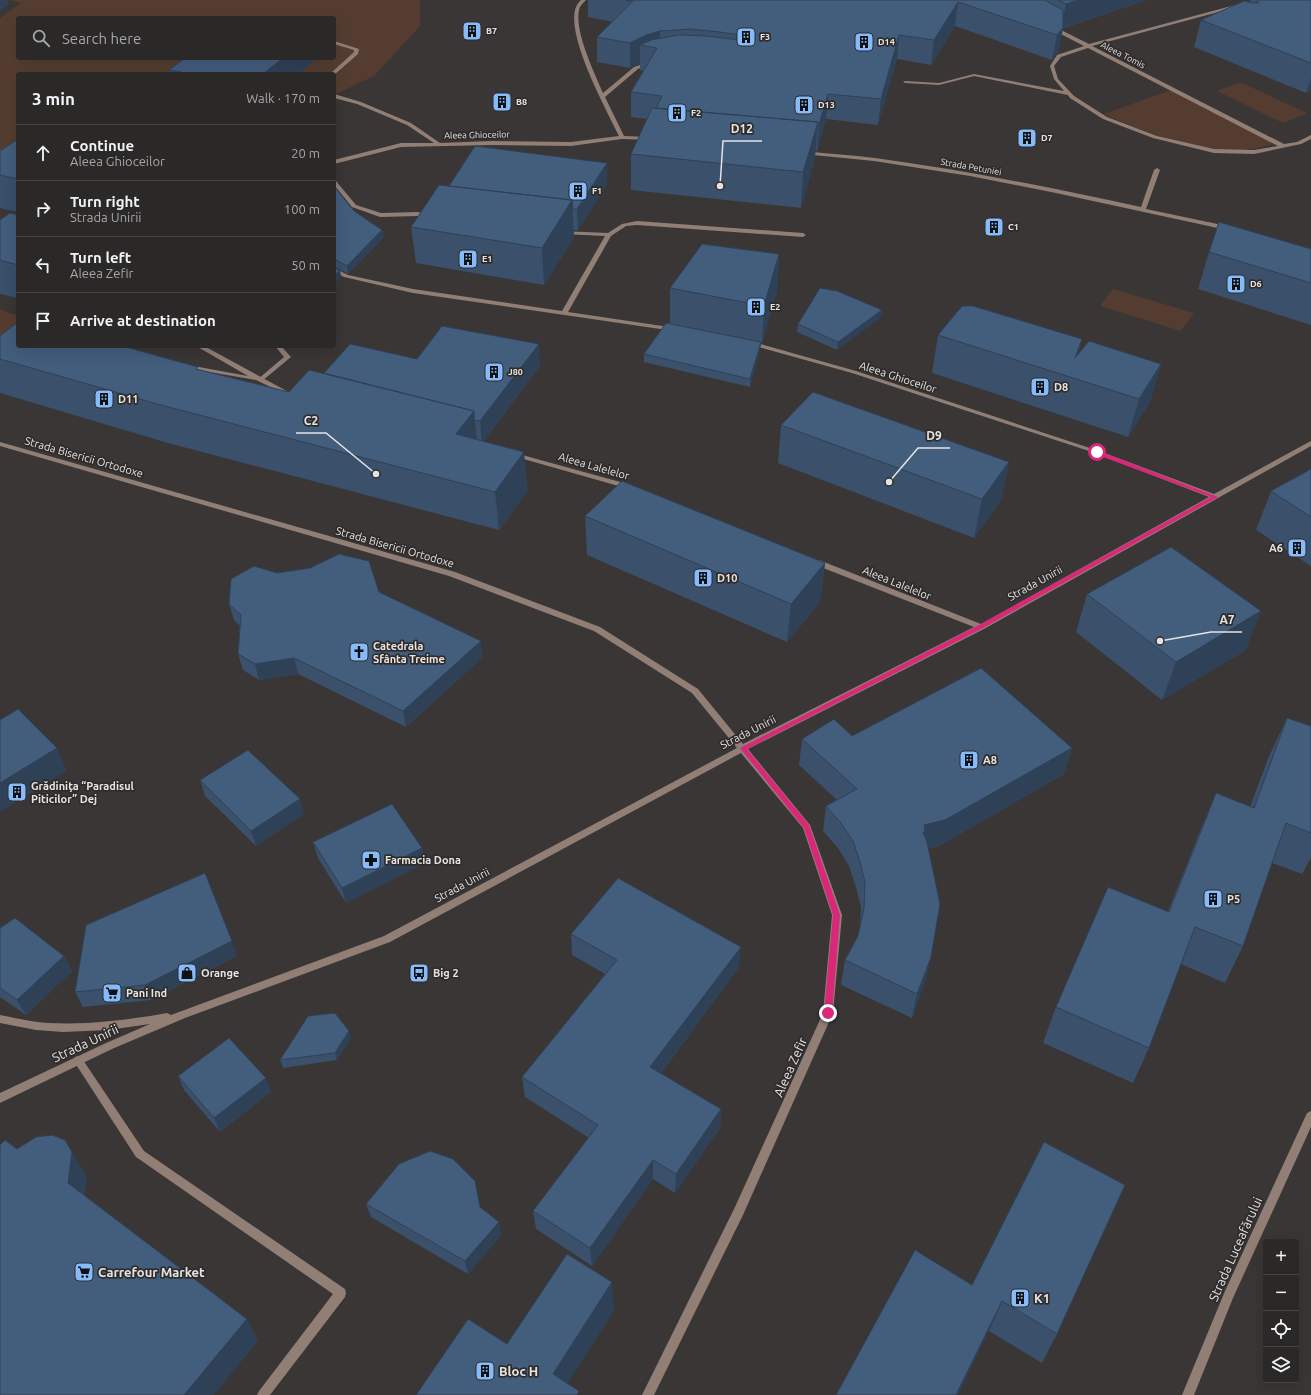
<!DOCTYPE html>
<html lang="en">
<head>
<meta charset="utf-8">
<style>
  :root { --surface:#2b2828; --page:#333030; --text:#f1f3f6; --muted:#a6a6a8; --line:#474445 }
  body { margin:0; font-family:Ubuntu,sans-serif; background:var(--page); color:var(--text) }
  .controls { position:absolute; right:12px; bottom:12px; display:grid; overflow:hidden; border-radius:4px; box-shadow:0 4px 16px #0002 }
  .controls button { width:36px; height:36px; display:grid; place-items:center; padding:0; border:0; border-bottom:1px solid var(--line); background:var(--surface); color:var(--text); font:20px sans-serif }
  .stop { position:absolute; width:12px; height:12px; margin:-9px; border:3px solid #db2777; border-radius:50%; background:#fff }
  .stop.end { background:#db2777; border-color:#fff; box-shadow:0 1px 4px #0008 }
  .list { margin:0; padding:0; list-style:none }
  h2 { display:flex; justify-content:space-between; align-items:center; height:52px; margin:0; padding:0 16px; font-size:17px }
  h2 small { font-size:13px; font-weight:400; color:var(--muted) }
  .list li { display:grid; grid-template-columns:26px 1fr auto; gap:12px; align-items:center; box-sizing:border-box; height:56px; padding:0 16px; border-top:1px solid var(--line) }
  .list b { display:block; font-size:15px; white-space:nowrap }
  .list p { margin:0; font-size:13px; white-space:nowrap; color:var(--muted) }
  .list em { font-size:13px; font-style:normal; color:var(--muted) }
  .icon { flex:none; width:22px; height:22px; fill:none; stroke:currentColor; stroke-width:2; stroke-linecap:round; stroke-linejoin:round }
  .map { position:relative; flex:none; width:1311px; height:1395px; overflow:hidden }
  .search { position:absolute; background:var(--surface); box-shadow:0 4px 16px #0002; left:16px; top:16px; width:320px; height:44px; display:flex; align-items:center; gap:10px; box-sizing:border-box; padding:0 14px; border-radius:4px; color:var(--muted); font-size:15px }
  .panel { position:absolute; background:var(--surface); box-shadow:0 4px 16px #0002; left:16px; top:72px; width:320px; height:276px; border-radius:4px }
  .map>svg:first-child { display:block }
  .green { fill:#543d30; fill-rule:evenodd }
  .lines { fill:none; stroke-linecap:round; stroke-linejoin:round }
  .lane { fill:#917e75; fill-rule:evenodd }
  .street { fill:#917e75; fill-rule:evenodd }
  .wall { fill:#3a506b }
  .shaded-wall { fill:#2f4157 }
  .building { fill:#435d7c; stroke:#2f4157 }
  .route { fill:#db2777 }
  .labels { text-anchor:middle; stroke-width:3.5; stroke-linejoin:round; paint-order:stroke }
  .far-poi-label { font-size:9px; font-weight:bold; fill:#e6e4e3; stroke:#2f2c2b; text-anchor:start }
  .far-street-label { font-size:9px; fill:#e6e4e3; stroke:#2f2c2b }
  .street-label { font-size:11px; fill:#e6e4e3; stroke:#2f2c2b }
  .poi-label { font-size:11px; font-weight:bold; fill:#e6e4e3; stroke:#2f2c2b; text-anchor:start }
  .near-street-label { font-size:13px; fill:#e6e4e3; stroke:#2f2c2b }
  .near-poi-label { font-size:13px; font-weight:bold; fill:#e6e4e3; stroke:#2f2c2b; text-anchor:start }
  .leader { fill:none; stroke:#e6e4e3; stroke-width:1.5 }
  .callout-dot { fill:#e6e4e3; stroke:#2f2c2b; stroke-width:1.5 }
  .callout-label { font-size:12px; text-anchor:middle; font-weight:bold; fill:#e6e4e3; stroke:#2f2c2b; stroke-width:3.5; stroke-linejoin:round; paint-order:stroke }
</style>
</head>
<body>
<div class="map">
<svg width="1311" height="1395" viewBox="0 0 1311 1395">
  <rect width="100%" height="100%" fill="#393635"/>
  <path class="green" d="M10 0H420V26L374 76 334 95V74H18V170L0 181V18L21 3ZM18 18H334V58H18Z
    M1240 82 1307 113 1283 123 1217 91Z
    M1171 90 1275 144C1267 145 1259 148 1251 149 1205 155 1146 133 1104 114Z
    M1113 289 1194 313 1181 331 1100 306Z
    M0 309 18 316V332L0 348Z"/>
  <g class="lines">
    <path class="lane" d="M275 346H281L291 357 262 381H258V379L284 357Z
      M78 1056 81 1057 144 1151 345 1289 346 1293 345 1297 270 1395H257L259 1391 333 1294 136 1157 75 1063 73 1060 75 1057Z"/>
    <path class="street" d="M581 0H586C584 2 581 5 580 7 572 27 595 74 603 93L634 67 649 62 651 63 638 69 605 97 624 136 648 137 650 138V140L622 139 571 146 492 145 401 147 334 164V160L401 143H434L407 125 357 104 334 98V94L361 102 411 123 440 143 492 141 571 142 619 136C606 109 565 35 576 7 577 4 579 2 581 0Z
      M1235 5H1237V7L1092 46 1284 144 1297 142 1311 135V139L1301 144 1254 154 1214 153 1153 138 1103 119 1070 98 1068 95 974 76 939 85 905 83 903 82 905 81 939 83 974 74 1064 91 1054 79 1050 66 1057 55 1084 46 1051 29V27H1055L1089 44ZM1088 48 1278 146 1254 150 1214 149 1157 136 1107 117 1074 96 1058 79 1054 66 1061 57Z
      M334 41 359 49 358 54 334 75 330 74 354 52V50L334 44Z
      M805 151C828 154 852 155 875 158 964 170 1053 188 1141 207L1154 170 1157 168 1160 170 1146 209 1227 226 1230 228 1227 230 1056 193 970 176 874 161 803 154 802 153Z
      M334 180 336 181 356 205 381 213 418 212 433 216 430 218 418 216 380 217 352 207 334 185Z
      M637 221 803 233 806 235 803 237 637 225 626 226 611 236 568 312 676 328 677 329 674 331 413 293 344 277 334 272V268L348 275 413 289 562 311 605 236 563 234 560 232 561 231 608 233 622 224Z
      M750 341 856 371 1099 451 1214 494 1309 442 1311 441V446L984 629 748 749 810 825 842 915 833 1013 743 1215 654 1395H642L735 1207 823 1013 832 915 803 828 741 753 390 942 185 1018 112 1049 0 1103V1093L106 1043 150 1024 108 1030 63 1032 36 1030 0 1023V1015C16 1018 32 1022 48 1023 88 1025 128 1020 167 1013L171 1015 384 936 737 748 692 693 594 631 449 576 0 446V442L455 572 600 627 698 689 743 744 974 627 813 564 812 562 813 560H819L981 624 1209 497 1095 453 852 373 748 344 747 343Z
      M196 346H204L296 396 295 397H291L256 380 186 368 185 367 188 365 248 376Z
      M515 453 631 485 632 487 629 489 513 456V454Z
      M1311 1111V1127L1233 1298 1194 1395H1182L1225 1291 1307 1113Z"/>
  </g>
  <path class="wall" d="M588 0H1147L1063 28 1058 53 1052 60 955 26 931 65 897 59 878 125 826 119 817 151H815V158L801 208 631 190V154L647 119 631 117V92L644 71 640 70V63L630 68 597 62V37L613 22 588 17Z
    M1250 0H1311V90L1306 93 1194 47 1201 20 1250 2Z
    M185 58H318L298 74H170L169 70Z
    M18 139V212L0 208V151Z
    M607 163V184L578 230H574V237L544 285 416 263 411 227 449 186Z
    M334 186 354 211 382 230 383 238 348 274 334 266Z
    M18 215V298L0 294V220Z
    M1311 249V325L1198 289 1209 252Z
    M779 254 777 291 762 343H761L760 349 750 387 644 362V354L670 324V288Z
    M882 310 881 317 837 350 797 332 798 324Z
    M938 335 1082 339 1078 354 1161 364 1150 402 1128 437 932 373Z
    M0 336 199 370 289 392 324 373 417 359 540 366 484 441 528 490 499 530 168 443 0 393Z
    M781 425 1009 462 1001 501 974 538 778 463Z
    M1311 469V566L1256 530 1271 491Z
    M585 516 825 563 820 602 787 642 587 555Z
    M277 573 379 592 483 657 406 727 298 674 259 680 243 670 238 654 240 626 234 620 229 604Z
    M1087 594 1246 650 1162 700 1076 632Z
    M1287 718 1311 726V858L1302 874 1272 863 1243 946 1225 983 1181 964 1149 1048 1133 1083 1043 1043 1056 1007 1168 911 1200 831 1216 793 1250 807 1269 756Z
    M852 736 1072 748 1064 774 939 846 929 848 931 957 925 981 912 1018 841 985 845 960 858 936 860 926 861 907 856 887 849 866 838 848 823 831 826 806 837 800 799 765 802 739Z
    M200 780 304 814 256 846 205 796Z
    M313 842 422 848 425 863 346 903 318 858Z
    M0 928 64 956 72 971 26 1015 0 997Z
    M571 934 739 967 661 1073 721 1109 720 1128 675 1193 653 1179 592 1266 536 1229 533 1211 589 1138 525 1097 522 1077 605 974 572 955Z
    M237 956 151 1000 83 1007 75 992Z
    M351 1038 337 1060 283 1068 280 1060Z
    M178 1076 271 1092 220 1132 184 1090Z
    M1044 1142 1057 1334 1042 1363 989 1331 972 1285Z
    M366 1204 480 1207 499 1222 501 1235 468 1274 371 1217Z"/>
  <path class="shaded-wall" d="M0 0H8L9 5 0 11Z
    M1079 0H1147L1061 28 1066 4Z
    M958 2 955 26 931 65 934 40Z
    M1063 28 1058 53 1052 60 1057 35Z
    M660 31V56L657 48 640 45V63L630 68V43L646 35Z
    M899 35 897 59 878 125 881 99Z
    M283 58H318L298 74H263Z
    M1311 78V90L1306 93Z
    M828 94 826 119 817 151 819 125Z
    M818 122 815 158 801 208 803 172Z
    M607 163V184L578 230 577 209Z
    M572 200 574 237 544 285 542 248Z
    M382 230 383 238 348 274 347 266Z
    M779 254 777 291 762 343 764 306Z
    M340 270 341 277 334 285V276Z
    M882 310 881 317 837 350 838 342Z
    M1082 339 1072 378 1075 358Z
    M761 342 760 349 750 387V379Z
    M539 344 540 366 482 444 480 421Z
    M1161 364 1150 402 1128 437 1139 399Z
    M474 411 478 450 456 434Z
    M524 452 528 490 499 530 495 492Z
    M1009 462 1001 501 974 538 982 499Z
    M825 563 820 602 787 642 791 604Z
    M1261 611 1246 650 1162 700 1176 662Z
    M481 641 483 657 406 727 403 711Z
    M294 658 298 674 259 680 255 664Z
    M57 748 67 771 0 812V783Z
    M1072 748 1064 774 939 846 921 850 924 825Z
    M300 799 304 814 256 846 251 831Z
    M422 848 425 863 346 903 342 888Z
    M232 941 237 956 151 1000 145 985Z
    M741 947 739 967 650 1087V1067Z
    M64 956 72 971 26 1015 17 1000Z
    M931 957 925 981 912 1018 917 994Z
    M349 1031 351 1038 337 1060 335 1053Z
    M266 1078 271 1092 220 1132 214 1118Z
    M721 1109 720 1128 675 1193 676 1174Z
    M65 1140 87 1177 83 1207 68 1183Z
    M653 1160V1179L592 1266 590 1248Z
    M499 1222 501 1235 468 1274 465 1261Z
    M612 1282 614 1311 560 1395 553 1374Z
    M1002 1301 989 1331 958 1395H956Z
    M247 1319 258 1341 214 1395H184Z"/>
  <path class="building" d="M626 0H1044L1063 10V28L1057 35 958 2 934 40 899 35 881 99 828 94 819 125H818V122L656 108 662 96 631 92 657 48 640 45 651 40 678 35 706 36 748 41 752 38 748 36 720 32 690 29 660 31 646 35 630 43 597 37 633 1Z
    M1058 0H1079L1066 4Z
    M1258 0H1311V63L1201 20 1244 1 1253 3H1258Z
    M185 58H283L263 74H178L181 72 169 70Z
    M652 108 818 122 803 172 631 154Z
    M18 139V179L0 175V151Z
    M475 146 607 163 577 209H573L572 200 449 186Z
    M439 185 572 200 542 248 411 227Z
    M334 186 354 211 382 230 347 266 334 259Z
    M10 213 18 215V265L0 260V220Z
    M1219 222 1311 249V283L1209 252Z
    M702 244 779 254 764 306 670 288Z
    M334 268 340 270 334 276Z
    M820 288 837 291 882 310 838 342 798 324Z
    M962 306H973L1082 339 1075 358 1089 341 1161 364 1139 399 938 335Z
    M18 322V346H122L198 367 196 369 289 392 309 370 474 411 456 434 524 452 495 492 157 404 0 359V336Z
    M666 323 761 342 750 379 644 354Z
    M442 326 539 344 480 421 474 420V411L324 373 350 344 417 359Z
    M813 392 1009 462 982 499 781 425Z
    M1311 469V517L1271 491Z
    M622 481 825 563 791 604 585 516Z
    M1171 547 1261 611 1176 662 1087 594Z
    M339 554 369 561 379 592 481 641 403 711 294 658 255 664 238 654 241 615 229 604 231 579 254 566 277 573 310 568Z
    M981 668 1072 748 945 820 924 825 925 832 923 833 927 842 940 904 931 957 917 994 845 960 858 936 864 908 865 882 860 862 853 841 841 823 826 806 857 789 802 739 834 719 852 736Z
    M18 709 57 748 0 783V720Z
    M1287 718 1311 726V833L1286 823 1243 946 1195 927 1149 1048 1056 1007 1108 887 1169 912 1216 793 1254 808Z
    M248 750 300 799 251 831 200 780Z
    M392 804 422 848 342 888 313 842Z
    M205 873 232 941 145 985 75 992 86 925Z
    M618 878 741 947 650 1067 721 1109 676 1174 653 1160 590 1248 533 1211 598 1125 522 1077 617 960 571 934Z
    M15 918 64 956 17 1000 0 988V928Z
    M335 1013 349 1031 335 1053 280 1060 308 1016Z
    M229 1038 266 1078 214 1118 178 1076Z
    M52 1135 65 1140 72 1152 68 1183 247 1319 184 1395H0V1145L5 1140 17 1149 36 1137Z
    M1044 1142 1125 1185 1057 1334 1002 1301 956 1395H836L915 1250 972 1285Z
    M430 1151 453 1159 475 1181 480 1207 499 1222 465 1261 366 1204 399 1164Z
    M567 1254 612 1282 553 1374 579 1391 577 1395H416L468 1319 507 1344Z"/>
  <path class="route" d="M1095 451H1099L1218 497 983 628 747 749 809 825 840 915 832 1013 831 1015H825L824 1013 833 915 804 828 740 748 979 625 1211 497 1095 454Z"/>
  <defs>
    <g id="building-square" transform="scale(1)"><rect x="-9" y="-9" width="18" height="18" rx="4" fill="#85bbfb" stroke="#2f2c2b"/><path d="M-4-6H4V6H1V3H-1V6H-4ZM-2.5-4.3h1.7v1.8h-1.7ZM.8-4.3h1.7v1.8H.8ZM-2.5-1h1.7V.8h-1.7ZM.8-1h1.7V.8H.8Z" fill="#111"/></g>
    <g id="church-square" transform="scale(1)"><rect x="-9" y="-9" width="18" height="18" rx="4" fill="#85bbfb" stroke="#2f2c2b"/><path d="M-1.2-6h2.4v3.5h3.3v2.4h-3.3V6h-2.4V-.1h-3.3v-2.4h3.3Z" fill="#111"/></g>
    <g id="pharmacy-square" transform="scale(1)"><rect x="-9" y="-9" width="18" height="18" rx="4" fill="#85bbfb" stroke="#2f2c2b"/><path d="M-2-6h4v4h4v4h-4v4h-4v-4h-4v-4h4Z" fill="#111"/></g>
    <g id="shop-square" transform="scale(1)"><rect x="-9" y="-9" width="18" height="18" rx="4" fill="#85bbfb" stroke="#2f2c2b"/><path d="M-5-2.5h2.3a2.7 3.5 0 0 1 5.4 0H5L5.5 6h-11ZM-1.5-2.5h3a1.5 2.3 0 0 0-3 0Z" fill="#111"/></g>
    <g id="bus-square" transform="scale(1)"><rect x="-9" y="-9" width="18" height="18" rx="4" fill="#85bbfb" stroke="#2f2c2b"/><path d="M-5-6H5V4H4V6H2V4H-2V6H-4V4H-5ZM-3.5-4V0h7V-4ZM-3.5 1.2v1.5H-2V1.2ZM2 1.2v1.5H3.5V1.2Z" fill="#111"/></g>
    <g id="supermarket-square" transform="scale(1)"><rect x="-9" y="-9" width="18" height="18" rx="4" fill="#85bbfb" stroke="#2f2c2b"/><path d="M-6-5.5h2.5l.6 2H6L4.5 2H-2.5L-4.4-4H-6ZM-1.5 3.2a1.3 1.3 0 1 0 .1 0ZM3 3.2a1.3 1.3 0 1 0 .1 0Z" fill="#111"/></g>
  </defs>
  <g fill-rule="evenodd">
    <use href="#building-square" x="472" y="31"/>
    <use href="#building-square" x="746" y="37"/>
    <use href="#building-square" x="864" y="42"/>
    <use href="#building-square" x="502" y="102"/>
    <use href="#building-square" x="804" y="105"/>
    <use href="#building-square" x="677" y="113"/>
    <use href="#building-square" x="1027" y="138"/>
    <use href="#building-square" x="578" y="191"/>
    <use href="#building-square" x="994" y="227"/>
    <use href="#building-square" x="468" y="259"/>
    <use href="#building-square" x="1236" y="284"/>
    <use href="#building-square" x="756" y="307"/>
    <use href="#building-square" x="494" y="372"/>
    <use href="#building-square" x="1040" y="387"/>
    <use href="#building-square" x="104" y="399"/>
    <use href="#building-square" x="1297" y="548"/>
    <use href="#building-square" x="703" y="578"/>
    <use href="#church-square" x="359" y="652"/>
    <use href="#building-square" x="969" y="760"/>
    <use href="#building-square" x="17" y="792"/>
    <use href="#pharmacy-square" x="371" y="860"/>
    <use href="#building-square" x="1213" y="899"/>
    <use href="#shop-square" x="187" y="973"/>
    <use href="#bus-square" x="419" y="973"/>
    <use href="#supermarket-square" x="112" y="993"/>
    <use href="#supermarket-square" x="84" y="1272"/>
    <use href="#building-square" x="1020" y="1298"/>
    <use href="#building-square" x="485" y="1371"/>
  </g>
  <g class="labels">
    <g class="far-poi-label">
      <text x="486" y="34">B7</text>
      <text x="760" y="40">F3</text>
      <text x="878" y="45">D14</text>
      <text x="516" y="105">B8</text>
      <text x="818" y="108">D13</text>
      <text x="691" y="116">F2</text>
      <text x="1041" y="141">D7</text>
      <text x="592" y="194">F1</text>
      <text x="1008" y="230">C1</text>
      <text x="482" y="262">E1</text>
      <text x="1250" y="287">D6</text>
      <text x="770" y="310">E2</text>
      <text x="508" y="375">J80</text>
    </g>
    <g class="far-street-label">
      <text transform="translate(1123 55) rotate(27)" y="3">Aleea Tomis</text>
      <text transform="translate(477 135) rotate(-1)" y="3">Aleea Ghioceilor</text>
      <text transform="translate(971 167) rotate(10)" y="3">Strada Petuniei</text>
    </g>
    <g class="street-label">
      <text transform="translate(898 377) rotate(18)" y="4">Aleea Ghioceilor</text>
      <text transform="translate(84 457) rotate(16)" y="4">Strada Bisericii Ortodoxe</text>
      <text transform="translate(594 466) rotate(16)" y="4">Aleea Lalelelor</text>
      <text transform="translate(395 547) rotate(16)" y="4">Strada Bisericii Ortodoxe</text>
      <text transform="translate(897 583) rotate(22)" y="4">Aleea Lalelelor</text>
      <text transform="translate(1035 583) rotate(-29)" y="4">Strada Unirii</text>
      <text transform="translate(748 732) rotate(-27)" y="4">Strada Unirii</text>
      <text transform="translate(462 885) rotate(-28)" y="4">Strada Unirii</text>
    </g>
    <g class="poi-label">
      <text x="1054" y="391">D8</text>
      <text x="118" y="403">D11</text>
      <text x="1283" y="552" text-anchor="end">A6</text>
      <text x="717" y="582">D10</text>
      <text x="373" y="650">Catedrala<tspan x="373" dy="13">Sfânta Treime</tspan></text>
      <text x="983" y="764">A8</text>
      <text x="31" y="790">Grădinița “Paradisul<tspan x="31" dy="13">Piticilor” Dej</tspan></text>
      <text x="385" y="864">Farmacia Dona</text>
      <text x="1227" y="903">P5</text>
      <text x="201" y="977">Orange</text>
      <text x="433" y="977">Big 2</text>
      <text x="126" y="997">Pani Ind</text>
    </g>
    <g class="near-street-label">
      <text transform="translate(85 1043) rotate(-25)" y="5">Strada Unirii</text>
      <text transform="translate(790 1067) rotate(-66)" y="5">Aleea Zefir</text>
      <text transform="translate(1235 1249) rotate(-66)" y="5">Strada Luceafărului</text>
    </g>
    <g class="near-poi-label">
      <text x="98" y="1277">Carrefour Market</text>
      <text x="1034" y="1303">K1</text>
      <text x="499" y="1376">Bloc H</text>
    </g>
  </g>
  <path class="leader" d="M720 186L723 141H762M376 474L326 433H296M889 482L918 448H950M1160 641L1211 632H1242"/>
  <g class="callout-dot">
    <circle cx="720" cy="186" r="4"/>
    <circle cx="376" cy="474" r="4"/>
    <circle cx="889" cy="482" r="4"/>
    <circle cx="1160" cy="641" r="4"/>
  </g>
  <g class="callout-label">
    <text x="742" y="133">D12</text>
    <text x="311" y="425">C2</text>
    <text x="934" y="440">D9</text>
    <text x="1227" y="624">A7</text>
  </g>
</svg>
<div class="controls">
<button>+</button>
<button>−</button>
<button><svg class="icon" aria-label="locate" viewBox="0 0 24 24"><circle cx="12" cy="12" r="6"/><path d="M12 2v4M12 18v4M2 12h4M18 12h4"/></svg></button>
<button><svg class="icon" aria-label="layers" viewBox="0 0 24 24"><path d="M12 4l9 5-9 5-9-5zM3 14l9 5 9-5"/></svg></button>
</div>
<div class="stop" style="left:1097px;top:452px"></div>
<div class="stop end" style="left:828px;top:1013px"></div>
<div class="search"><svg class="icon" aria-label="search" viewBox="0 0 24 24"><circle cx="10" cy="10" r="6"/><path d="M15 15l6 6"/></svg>Search here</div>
<section class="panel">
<h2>3 min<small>Walk · 170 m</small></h2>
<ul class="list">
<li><svg class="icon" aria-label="ahead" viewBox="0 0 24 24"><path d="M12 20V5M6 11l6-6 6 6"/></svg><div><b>Continue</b><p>Aleea Ghioceilor</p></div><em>20 m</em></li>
<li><svg class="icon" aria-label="right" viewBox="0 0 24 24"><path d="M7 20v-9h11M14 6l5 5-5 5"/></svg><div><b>Turn right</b><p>Strada Unirii</p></div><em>100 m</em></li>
<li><svg class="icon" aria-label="left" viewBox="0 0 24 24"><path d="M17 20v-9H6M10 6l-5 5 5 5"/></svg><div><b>Turn left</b><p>Aleea Zefir</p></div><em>50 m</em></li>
<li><svg class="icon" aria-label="arrive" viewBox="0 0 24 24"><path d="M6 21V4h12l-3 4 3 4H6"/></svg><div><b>Arrive at destination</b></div></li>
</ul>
</section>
</div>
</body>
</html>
